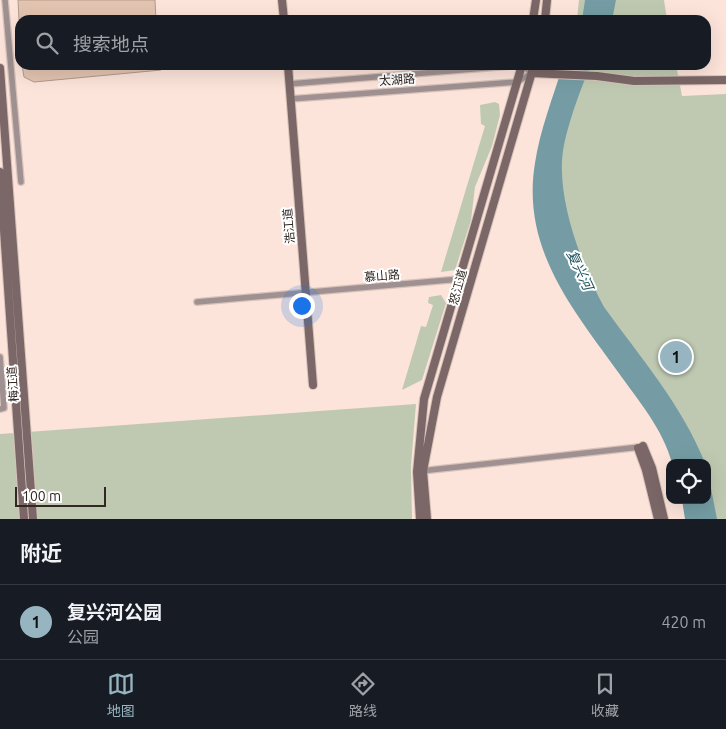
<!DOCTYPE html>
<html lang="zh">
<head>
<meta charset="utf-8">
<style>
  :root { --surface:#171b24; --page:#242831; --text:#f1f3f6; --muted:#9ea1a6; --line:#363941; --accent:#97b5c0 }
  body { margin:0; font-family:Ubuntu,"Noto Sans SC",sans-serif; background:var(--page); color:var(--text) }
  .controls { position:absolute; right:15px; bottom:15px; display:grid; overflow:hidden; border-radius:10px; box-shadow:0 5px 20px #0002 }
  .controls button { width:45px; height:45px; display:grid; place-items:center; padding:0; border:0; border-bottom:1px solid var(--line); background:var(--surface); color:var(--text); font:25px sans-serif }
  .scale { position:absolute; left:15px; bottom:12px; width:91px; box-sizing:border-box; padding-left:5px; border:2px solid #322823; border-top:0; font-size:14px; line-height:18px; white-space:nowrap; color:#322823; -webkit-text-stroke:4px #fff; paint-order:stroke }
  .you { position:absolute; left:301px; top:305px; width:18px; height:18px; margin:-12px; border:4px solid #fff; border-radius:50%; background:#1a73e8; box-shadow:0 0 0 8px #1a73e833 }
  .badge { display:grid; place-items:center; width:32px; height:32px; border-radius:50%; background:var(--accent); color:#111; font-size:16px; font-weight:700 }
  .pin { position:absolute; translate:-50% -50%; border:2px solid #fff; box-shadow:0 1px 5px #0006 }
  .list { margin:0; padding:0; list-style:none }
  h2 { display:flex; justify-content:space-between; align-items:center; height:65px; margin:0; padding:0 20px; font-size:21px }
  h2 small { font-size:16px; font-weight:400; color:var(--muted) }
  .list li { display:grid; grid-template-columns:32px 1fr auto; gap:15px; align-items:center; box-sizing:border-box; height:75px; padding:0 20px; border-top:1px solid var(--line) }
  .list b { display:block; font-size:19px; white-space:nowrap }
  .list p { margin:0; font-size:16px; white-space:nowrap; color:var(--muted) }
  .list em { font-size:16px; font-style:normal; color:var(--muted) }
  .icon { flex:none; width:28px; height:28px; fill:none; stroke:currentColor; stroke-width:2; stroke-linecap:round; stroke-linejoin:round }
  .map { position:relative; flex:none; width:726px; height:519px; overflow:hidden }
  .search { position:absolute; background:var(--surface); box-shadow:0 5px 20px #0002; left:15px; right:15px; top:15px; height:55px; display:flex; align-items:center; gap:12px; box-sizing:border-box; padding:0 18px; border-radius:15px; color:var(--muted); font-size:19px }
  .sheet { height:140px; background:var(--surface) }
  nav { display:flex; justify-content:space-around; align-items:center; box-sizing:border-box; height:70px; border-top:1px solid var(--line); background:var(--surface); font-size:14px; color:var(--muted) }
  nav a { display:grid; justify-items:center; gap:2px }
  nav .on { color:var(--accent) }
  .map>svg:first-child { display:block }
  .green { fill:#bfc9b1 }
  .water { fill:#759ca4 }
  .building { fill:#e3c4b1; stroke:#b29a8a }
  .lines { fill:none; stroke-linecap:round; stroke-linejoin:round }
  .street-casing { stroke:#d8c2b9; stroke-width:8 }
  .secondary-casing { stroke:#d8c2b9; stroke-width:10 }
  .street { stroke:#9f9191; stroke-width:5.5 }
  .secondary { stroke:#7b6767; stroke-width:8 }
  .labels { text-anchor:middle; stroke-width:4; stroke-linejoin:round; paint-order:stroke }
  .street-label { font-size:12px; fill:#322823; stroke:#fff }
  .water-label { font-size:14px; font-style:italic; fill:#1c545e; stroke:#fff }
</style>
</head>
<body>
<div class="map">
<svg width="726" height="519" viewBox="0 0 726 519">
  <rect width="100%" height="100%" fill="#fce4da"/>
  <path class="green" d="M579 0H664L667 20H577Z
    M570 65H676L682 96 726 94V519H699L707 500V463H688L569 273 554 170Z
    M495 102 499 104 500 115 492 146 475 187 471 220 455 270 441 272 485 126 481 124 480 105Z
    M441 295 446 303 422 380 402 390 421 326 426 327 433 305 428 303 429 297Z
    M416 404 411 466 412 519H0V434Z"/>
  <path class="water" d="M585 0H616L612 20H582Z
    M563 65H591C581 87 569 121 564 145 554 194 581 264 604 307 640 357 682 405 705 463H672C663 429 638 400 618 372 572 308 521 248 535 163 540 130 553 97 563 65Z
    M707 468 717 519H685L682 500H707Z"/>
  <path class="building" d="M18 0H155L156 20H19Z
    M22 65H160L161 70 34 82 24 77Z"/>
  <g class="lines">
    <g class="street-casing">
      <path id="street" d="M5 0 21 182
        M289 84 522 65 532 73 517 82 290 99
        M197 302 460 279
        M0 357 4 408 0 409
        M421 471 640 447"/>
    </g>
    <g class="secondary-casing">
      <path id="secondary" d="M282 0 284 20
        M533 20 536 0
        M545 20 547 0
        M288 65 313 385
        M0 68 33 519
        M532 73 597 76 634 81 726 80
        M0 172 24 519
        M643 446 652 468 664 519
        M638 448 646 470 658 519
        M420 519 417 472 424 399 522 65
        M427 519 423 471 437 397 534 65"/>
    </g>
    <use href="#street" class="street"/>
    <use href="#secondary" class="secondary"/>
  </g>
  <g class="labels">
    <g class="street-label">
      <text transform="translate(397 80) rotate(-4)" y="4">太湖路</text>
      <text transform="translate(289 226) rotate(-95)" y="4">浩江道</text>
      <text transform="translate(382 276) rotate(-5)" y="4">慕山路</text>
      <text transform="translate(458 287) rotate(-74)" y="4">怒江道</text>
      <text transform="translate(13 384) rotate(-94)" y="4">梅江道</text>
    </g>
    <g class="water-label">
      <text transform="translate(580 270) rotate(65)" y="5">复兴河</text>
    </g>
  </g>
</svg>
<div class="controls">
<button><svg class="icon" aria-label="locate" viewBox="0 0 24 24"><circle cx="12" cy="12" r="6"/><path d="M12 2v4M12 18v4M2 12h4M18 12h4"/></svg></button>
</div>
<div class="scale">100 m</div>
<div class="you"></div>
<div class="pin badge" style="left:676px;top:357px">1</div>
<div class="search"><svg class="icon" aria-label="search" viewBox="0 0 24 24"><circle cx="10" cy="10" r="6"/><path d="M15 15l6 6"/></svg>搜索地点</div>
</div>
<section class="sheet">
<h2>附近<small></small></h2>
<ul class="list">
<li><span class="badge">1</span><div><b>复兴河公园</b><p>公园</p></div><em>420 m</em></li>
</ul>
</section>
<nav>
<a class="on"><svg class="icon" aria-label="map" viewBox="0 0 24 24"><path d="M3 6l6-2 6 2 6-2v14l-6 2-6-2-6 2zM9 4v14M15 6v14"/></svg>地图</a>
<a><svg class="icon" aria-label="directions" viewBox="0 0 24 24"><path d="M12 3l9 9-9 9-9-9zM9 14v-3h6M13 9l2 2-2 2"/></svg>路线</a>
<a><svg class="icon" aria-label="saved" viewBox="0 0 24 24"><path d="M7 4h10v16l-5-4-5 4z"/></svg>收藏</a>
</nav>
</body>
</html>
